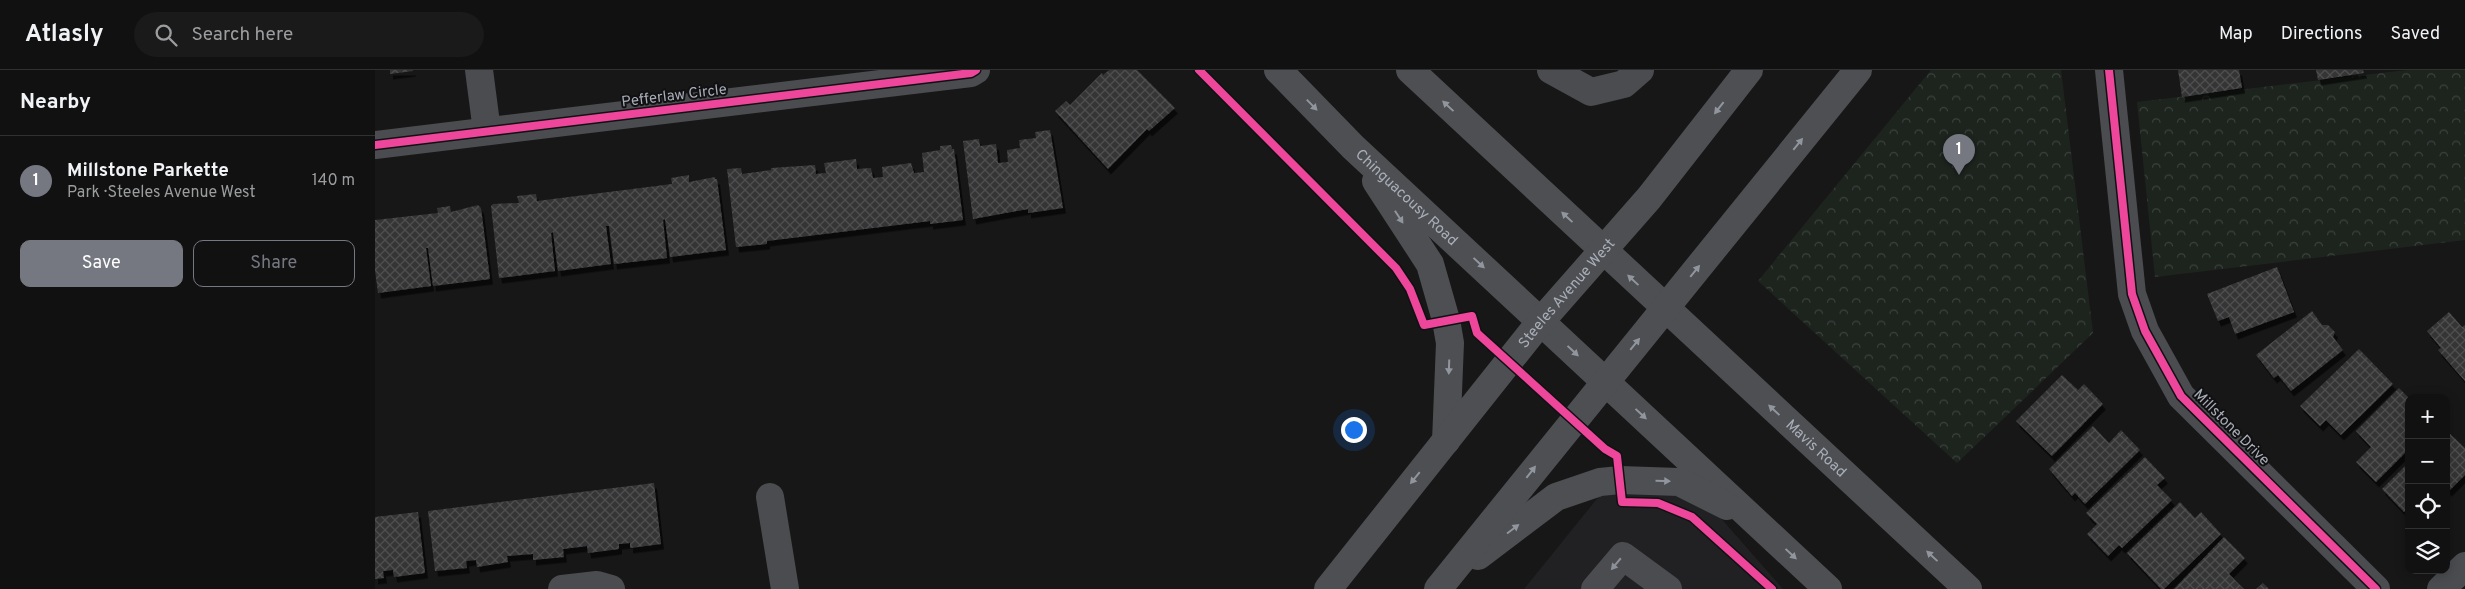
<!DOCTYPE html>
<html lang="en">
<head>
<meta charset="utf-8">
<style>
  :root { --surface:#111; --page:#1a1a1a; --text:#f1f3f6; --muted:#9c9d9f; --line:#303131; --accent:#757880 }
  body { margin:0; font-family:Overpass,sans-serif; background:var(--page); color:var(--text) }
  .controls { position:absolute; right:15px; bottom:15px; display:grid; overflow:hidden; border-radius:10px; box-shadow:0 2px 12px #0003 }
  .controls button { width:45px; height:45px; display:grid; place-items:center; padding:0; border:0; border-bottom:1px solid var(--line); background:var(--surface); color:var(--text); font:25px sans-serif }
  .you { position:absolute; left:978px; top:359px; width:18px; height:18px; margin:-12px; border:4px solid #fff; border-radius:50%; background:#1a73e8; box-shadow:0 0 0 8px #1a73e833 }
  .badge { display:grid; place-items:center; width:32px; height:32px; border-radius:50%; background:var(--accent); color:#fff; font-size:16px; font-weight:700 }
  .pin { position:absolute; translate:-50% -41px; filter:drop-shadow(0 1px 2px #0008) }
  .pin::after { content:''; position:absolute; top:26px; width:18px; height:15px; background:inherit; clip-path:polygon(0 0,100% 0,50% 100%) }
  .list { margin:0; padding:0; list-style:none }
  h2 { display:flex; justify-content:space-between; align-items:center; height:65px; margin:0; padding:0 20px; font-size:21px }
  h2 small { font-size:16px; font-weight:400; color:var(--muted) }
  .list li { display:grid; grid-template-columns:32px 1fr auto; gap:15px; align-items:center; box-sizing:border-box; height:90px; padding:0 20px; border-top:1px solid var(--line) }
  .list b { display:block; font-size:19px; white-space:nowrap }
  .list p { margin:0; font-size:16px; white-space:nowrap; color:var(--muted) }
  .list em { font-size:16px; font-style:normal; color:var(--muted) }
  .actions { display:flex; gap:10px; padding:15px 20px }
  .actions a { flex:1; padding:11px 0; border:1px solid var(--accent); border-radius:10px; text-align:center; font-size:18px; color:var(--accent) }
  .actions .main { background:var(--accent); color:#fff }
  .icon { flex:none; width:28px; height:28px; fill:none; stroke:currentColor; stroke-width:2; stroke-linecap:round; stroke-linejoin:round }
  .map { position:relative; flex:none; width:2090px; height:519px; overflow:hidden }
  header { display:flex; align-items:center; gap:30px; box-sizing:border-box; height:70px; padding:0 25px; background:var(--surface); border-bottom:1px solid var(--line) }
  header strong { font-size:24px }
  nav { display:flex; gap:28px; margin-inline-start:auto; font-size:18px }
  .search { width:350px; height:45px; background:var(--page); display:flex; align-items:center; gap:12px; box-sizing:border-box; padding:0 18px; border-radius:28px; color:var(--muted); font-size:19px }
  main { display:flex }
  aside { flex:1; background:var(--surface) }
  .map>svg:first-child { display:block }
  .built { fill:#212123 }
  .park { fill:url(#park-crowns) }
  .building { fill:url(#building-cross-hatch); filter:url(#shadow) }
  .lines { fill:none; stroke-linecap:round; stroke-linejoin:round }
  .minor { stroke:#4b4c50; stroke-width:28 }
  .major { stroke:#4d4f52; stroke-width:28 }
  .cycleway-casing { stroke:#111113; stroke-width:11 }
  .cycleway { stroke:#ed469a; stroke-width:8 }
  .oneway { fill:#91969e }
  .oneway2 { fill:#8c9099 }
  .labels { text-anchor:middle; stroke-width:4; stroke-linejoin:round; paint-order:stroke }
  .street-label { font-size:15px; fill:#a8adb8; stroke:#111113 }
</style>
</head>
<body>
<header>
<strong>Atlasly</strong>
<div class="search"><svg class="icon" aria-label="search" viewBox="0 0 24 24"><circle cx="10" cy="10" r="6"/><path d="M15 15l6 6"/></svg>Search here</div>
<nav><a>Map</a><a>Directions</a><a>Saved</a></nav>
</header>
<main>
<aside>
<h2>Nearby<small></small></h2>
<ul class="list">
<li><span class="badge">1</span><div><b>Millstone Parkette</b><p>Park · Steeles Avenue West</p></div><em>140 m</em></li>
</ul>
<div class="actions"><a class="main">Save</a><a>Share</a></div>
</aside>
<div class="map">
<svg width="2090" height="519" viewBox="0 0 2090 519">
  <defs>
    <pattern id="park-crowns" width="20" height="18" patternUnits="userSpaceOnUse" patternTransform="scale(1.25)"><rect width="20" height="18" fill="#1d241e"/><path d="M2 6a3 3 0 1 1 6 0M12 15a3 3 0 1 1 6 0" fill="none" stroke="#3b413d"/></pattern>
    <pattern id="building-cross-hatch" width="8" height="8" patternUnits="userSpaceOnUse" patternTransform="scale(1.25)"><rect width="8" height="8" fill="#353536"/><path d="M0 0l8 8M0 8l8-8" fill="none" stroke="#4f5051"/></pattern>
    <filter id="shadow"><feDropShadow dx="3" dy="5.5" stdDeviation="0" flood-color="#0009"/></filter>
  </defs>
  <rect width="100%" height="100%" fill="#171717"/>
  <path class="built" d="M1246 399 1308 405 1408 519H1149Z"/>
  <path class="park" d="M1556 0H1686L1718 263 1582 393 1383 211Z
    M2032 0H2090V170L1780 207 1762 32Z"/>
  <path class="building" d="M15 0H38V1L15 4Z
    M734 0H762L800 38 774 61 772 59 733 99 680 41 691 31 695 35 727 3 728 5Z
    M1803 0H1864L1867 18 1807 27Z
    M1941 0H1988L1989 3 1943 10Z
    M675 60 688 138 653 143V139L598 149 588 71 604 69 605 76 621 74 623 93 633 92 632 80 645 78 644 70 661 68 660 62Z
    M576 75 577 79H579L588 150 555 154V151L392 171V174L361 177 352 99 366 98 367 104 396 100V98L440 95 441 104 451 103 449 93 481 89 482 99 496 98 498 108 508 107 507 97 536 93 539 103 549 102 547 83 565 80V76Z
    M314 105V112L340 107V109H342L351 180 295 187 290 149 288 150 292 188 239 194 234 156H231L236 194 183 201 178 162 176 163 180 201 124 208 116 136 118 134 144 133 142 126 161 124 162 131 297 114 296 108Z
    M103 135 106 138 115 209 58 216 53 178H51L56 216 3 223 0 200V150L63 143 62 138 75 136 76 142Z
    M1902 197 1919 242 1860 264 1854 247 1843 251 1832 224Z
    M1937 241 1947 255H1953L1960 262 1958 267 1968 280 1916 321 1903 305 1899 308 1881 285Z
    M2074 242 2087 257 2090 255V311L2063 280 2066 278 2052 261Z
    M1984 279 2018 314 1966 365 1951 350 1945 356 1925 336Z
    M1687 305 1703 320 1709 314 1728 334 1677 386 1641 351Z
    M2024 318 2034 328V379L2001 412 1981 392 1996 377 1981 361Z
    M1718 356 1734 373 1746 360 1765 380 1710 434 1700 423 1697 426 1674 399Z
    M2071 360 2090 378V405L2074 421 2071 418Z
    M1770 387 1790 408 1782 415 1797 430 1747 478 1744 475 1733 486 1712 464 1722 454 1711 443Z
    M2034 392V436L2029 442 2007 419Z
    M279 413 286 474 255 478V473L244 474V479L213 483 212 476 188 479 189 487 158 490V484L132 486 133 492 102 497 101 490 91 491 92 498 60 501 53 441Z
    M1805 432 1820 448 1826 442 1846 464 1789 519H1786L1752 483Z
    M43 442 50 503 19 507 18 500 8 501 9 508 0 509V447Z
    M1849 467 1870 488 1854 504 1869 519H1799Z
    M1888 513 1894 519H1881Z"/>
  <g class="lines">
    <path class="minor" d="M104 0 112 61
      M1176 0 1216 22 1249 14 1265 0
      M1734 0 1757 224 1770 261 1806 326 2001 519
      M0 75 596 3 601 0
      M395 427 410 519
      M187 519 222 515 236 519
      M1220 519 1248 486 1293 519
      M2066 519 2090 496"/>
    <g class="major">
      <path id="s1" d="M903 0 978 77 1453 519"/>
      <path id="s2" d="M1035 0 1593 519"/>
      <path d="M1001 111 1055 194 1071 250 1075 273 1071 371"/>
      <path d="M1103 486 1181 427 1225 412 1245 410 1304 412 1352 436"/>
      <path id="s3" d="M953 519 1166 251 1274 128 1374 0"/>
      <path d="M1063 519 1483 0"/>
    </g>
    <g class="cycleway-casing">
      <path id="cycleway" d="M824 0 1021 198 1035 219 1049 255 1097 246 1102 263 1230 379 1242 386 1247 432 1283 433 1317 447 1397 519
        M1734 0 1757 224 1770 261 1806 326 2001 519
        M0 75 596 3 601 0"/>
    </g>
    <use href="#cycleway" class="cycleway"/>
  </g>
  <defs><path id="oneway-solid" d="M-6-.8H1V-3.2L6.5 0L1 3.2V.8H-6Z" transform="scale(1.25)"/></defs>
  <g class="oneway">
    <use href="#oneway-solid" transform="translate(937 35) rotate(46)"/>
    <use href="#oneway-solid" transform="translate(1073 36) rotate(-137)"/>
    <use href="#oneway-solid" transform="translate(1344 38) rotate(128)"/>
    <use href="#oneway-solid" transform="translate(1423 74) rotate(-51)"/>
    <use href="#oneway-solid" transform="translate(1024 147) rotate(57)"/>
    <use href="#oneway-solid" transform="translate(1192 147) rotate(-137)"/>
    <use href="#oneway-solid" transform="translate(1104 193) rotate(43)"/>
    <use href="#oneway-solid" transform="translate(1320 201) rotate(-51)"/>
    <use href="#oneway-solid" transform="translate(1258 210) rotate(-137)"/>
    <use href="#oneway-solid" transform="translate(1260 274) rotate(-51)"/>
    <use href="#oneway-solid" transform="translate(1198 281) rotate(43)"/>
    <use href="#oneway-solid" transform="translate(1074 297) rotate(92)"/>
    <use href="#oneway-solid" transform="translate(1399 340) rotate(-137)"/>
    <use href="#oneway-solid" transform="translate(1266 344) rotate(43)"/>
    <use href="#oneway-solid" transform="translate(1156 402) rotate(-52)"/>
    <use href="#oneway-solid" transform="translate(1040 408) rotate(129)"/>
    <use href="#oneway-solid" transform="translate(1288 411) rotate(2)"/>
    <use href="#oneway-solid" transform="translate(1138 459) rotate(-37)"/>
    <use href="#oneway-solid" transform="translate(1416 484) rotate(43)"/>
    <use href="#oneway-solid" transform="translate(1557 486) rotate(-137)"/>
  </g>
  <use class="oneway2" href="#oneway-solid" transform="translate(1241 494) rotate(130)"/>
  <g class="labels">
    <g class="street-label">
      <text transform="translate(299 25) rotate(-7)" y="5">Pefferlaw Circle</text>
      <text dy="5" stroke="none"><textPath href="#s1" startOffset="181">Chinguacousy Road</textPath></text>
      <text dy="5" stroke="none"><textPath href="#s3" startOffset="380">Steeles Avenue West</textPath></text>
      <text transform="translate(1857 357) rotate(45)" y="5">Millstone Drive</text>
      <text dy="5" stroke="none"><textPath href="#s2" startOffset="555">Mavis Road</textPath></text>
    </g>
  </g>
</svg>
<div class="controls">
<button>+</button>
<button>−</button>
<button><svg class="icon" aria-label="locate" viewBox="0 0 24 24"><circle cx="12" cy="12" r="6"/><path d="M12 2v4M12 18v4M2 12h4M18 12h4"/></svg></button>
<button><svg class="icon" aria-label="layers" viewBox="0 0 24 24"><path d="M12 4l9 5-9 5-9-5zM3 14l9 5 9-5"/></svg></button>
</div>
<div class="you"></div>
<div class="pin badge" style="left:1584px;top:105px">1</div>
</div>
</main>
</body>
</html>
